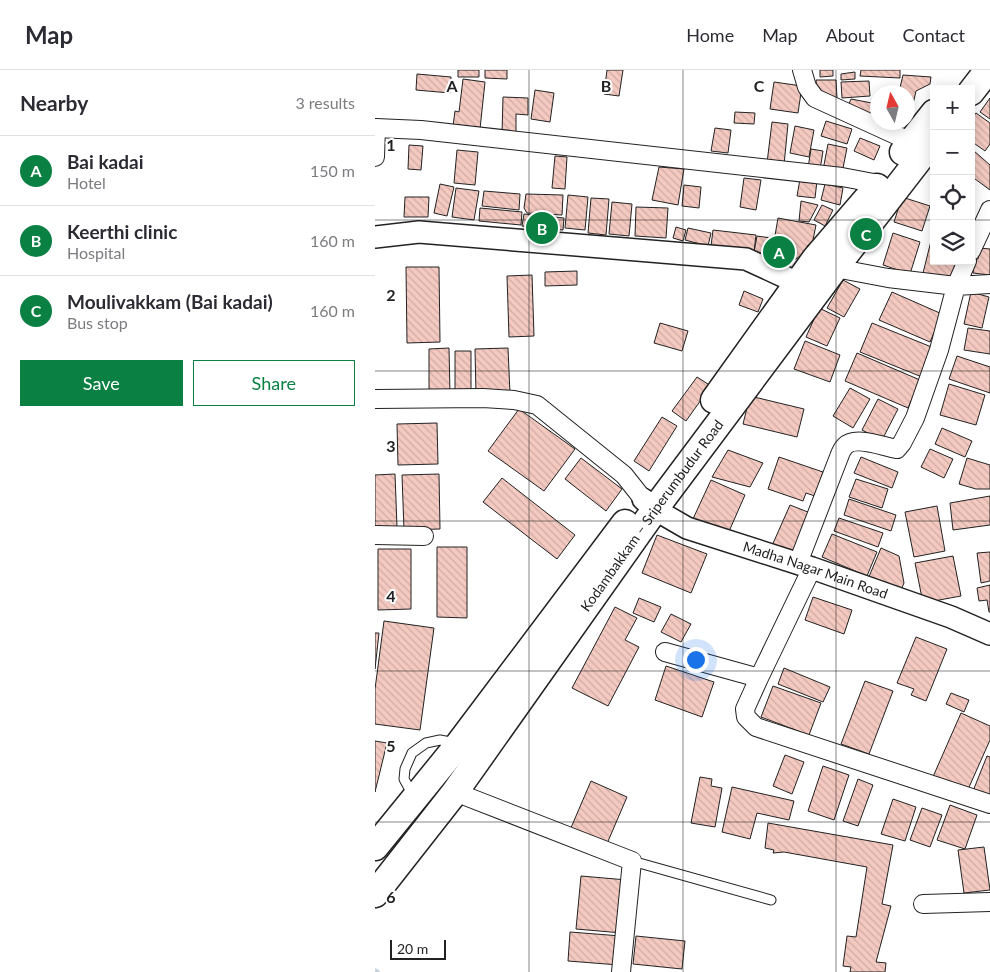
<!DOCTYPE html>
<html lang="en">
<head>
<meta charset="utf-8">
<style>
  :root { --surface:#fff; --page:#f2f2f3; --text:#2b2b33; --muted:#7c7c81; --line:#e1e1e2; --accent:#0b8043 }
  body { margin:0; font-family:Lato,sans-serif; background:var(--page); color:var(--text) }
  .controls { position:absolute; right:15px; top:15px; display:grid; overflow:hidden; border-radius:0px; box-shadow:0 2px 12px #0003 }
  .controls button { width:45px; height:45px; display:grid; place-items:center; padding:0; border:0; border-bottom:1px solid var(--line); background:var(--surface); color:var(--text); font:25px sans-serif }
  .compass { position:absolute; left:495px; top:15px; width:45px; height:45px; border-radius:50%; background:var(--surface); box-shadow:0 2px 12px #0003; rotate:352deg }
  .scale { position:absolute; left:15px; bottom:12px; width:56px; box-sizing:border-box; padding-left:5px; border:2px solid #222; border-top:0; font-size:14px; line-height:18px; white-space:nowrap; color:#222; -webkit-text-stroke:4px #fff; paint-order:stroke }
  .you { position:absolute; left:320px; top:589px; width:18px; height:18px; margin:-12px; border:4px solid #fff; border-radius:50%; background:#1a73e8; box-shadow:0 0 0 8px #1a73e833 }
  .badge { display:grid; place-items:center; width:32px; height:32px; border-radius:50%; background:var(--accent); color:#fff; font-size:16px; font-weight:700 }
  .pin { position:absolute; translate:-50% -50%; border:2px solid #fff; box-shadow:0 1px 5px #0006 }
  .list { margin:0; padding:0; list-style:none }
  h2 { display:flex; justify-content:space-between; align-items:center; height:65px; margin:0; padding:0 20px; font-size:21px }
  h2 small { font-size:16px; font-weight:400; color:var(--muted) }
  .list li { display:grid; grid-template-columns:32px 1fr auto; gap:15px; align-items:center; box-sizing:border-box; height:70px; padding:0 20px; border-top:1px solid var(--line) }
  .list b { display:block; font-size:19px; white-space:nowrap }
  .list p { margin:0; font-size:16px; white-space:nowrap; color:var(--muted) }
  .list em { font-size:16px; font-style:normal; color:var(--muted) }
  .actions { display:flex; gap:10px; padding:15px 20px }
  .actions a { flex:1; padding:11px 0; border:1px solid var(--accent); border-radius:0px; text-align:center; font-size:18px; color:var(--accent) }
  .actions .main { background:var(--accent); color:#fff }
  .icon { flex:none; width:28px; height:28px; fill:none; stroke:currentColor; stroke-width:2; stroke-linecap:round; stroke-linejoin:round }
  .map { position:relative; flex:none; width:615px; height:902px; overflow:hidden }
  header { display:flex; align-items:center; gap:30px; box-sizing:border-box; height:70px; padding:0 25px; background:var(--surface); border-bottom:1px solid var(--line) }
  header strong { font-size:24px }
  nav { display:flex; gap:28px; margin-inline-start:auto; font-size:18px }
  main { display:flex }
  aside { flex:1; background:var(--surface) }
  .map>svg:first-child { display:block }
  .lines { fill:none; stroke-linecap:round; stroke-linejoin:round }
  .stream { stroke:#c7d3dd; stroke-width:5.5 }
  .building { fill:url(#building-back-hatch); stroke:#222 }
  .service-casing { stroke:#222; stroke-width:11 }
  .minor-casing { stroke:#222; stroke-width:20 }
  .tertiary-casing { stroke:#222; stroke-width:24 }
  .primary-casing { stroke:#222; stroke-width:29 }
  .service { stroke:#fff; stroke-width:9 }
  .minor { stroke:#fff; stroke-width:18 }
  .tertiary { stroke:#fff; stroke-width:21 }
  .primary { stroke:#fff; stroke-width:26 }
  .grid { fill:none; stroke:#222; stroke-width:1; stroke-opacity:0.55 }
  .labels { text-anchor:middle; stroke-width:4; stroke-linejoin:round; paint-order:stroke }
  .street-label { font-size:14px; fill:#222; stroke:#fff }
  .grid-label { font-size:16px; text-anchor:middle; font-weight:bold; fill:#222; stroke:#fff; stroke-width:4; stroke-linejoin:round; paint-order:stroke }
</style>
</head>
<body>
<header>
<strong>Map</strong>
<nav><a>Home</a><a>Map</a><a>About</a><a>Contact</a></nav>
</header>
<main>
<aside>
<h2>Nearby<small>3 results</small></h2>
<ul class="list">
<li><span class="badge">A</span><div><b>Bai kadai</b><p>Hotel</p></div><em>150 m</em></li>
<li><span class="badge">B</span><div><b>Keerthi clinic</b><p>Hospital</p></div><em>160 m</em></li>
<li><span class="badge">C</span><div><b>Moulivakkam (Bai kadai)</b><p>Bus stop</p></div><em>160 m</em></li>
</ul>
<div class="actions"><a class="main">Save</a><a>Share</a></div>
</aside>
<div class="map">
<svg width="615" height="902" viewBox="0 0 615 902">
  <defs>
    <pattern id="building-back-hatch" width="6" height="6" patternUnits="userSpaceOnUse" patternTransform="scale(1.25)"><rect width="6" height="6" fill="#f3c9c0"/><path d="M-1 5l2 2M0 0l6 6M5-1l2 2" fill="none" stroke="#d0aca5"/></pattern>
  </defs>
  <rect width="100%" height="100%" fill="#fff"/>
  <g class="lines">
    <path class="stream" d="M0 901 2 902"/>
  </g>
  <path class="building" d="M83 0H104V7H83Z
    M110 0H132V9L110 8Z
    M232 0H248L244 26 229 24Z
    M445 0H458V6L445 7Z
    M486 0H525V8L485 6Z
    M480 2V9L466 10V4Z
    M42 4 76 7 75 23 41 20Z
    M528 5 556 7 555 14 541 21 538 34 532 33V22H524Z
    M88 9 110 12 105 59 78 56 80 41 84 42Z
    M441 10H461L462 28 451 27 442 20Z
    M494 11 495 26 467 28 466 12Z
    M399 12 427 16 423 43 395 39Z
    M160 20 179 23 175 52 156 49Z
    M128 27 153 28V45L141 44V65L127 64Z
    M615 28V49L605 42Z
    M476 29 502 34V50L472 38Z
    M360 42 380 43 379 54 359 53Z
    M601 43 615 53V74L610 81 596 71V49Z
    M451 51 477 59 472 74 446 66Z
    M397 52 413 54 409 95 392 93Z
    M420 56 439 60 434 87 415 83Z
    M340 58 356 60 353 83 336 81Z
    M485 68 505 76 499 90 479 81Z
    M453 74 472 78 467 103 448 100Z
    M34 75 48 76 46 100 33 99Z
    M436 79 448 81 445 100 433 98Z
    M82 80 103 82 100 115 79 113Z
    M599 81 615 95V120L596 106 598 103 596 101V85Z
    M180 86 192 87 190 119 177 118Z
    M284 97 309 99 303 135 277 130Z
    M369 108 386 110 381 140 365 137Z
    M425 109 442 111 440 128 422 126Z
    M65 114 79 117 72 146 59 143Z
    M450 114 468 118 465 135 446 130Z
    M309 115 326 117 324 138 307 136Z
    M81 118 104 121 99 150 77 147Z
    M109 121 145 124 144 140 107 136Z
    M151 124 188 125 187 145 152 143 149 138Z
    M193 125 213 127 210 160 190 158Z
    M30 127H54L53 147H29Z
    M527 127 555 136 547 161 519 152Z
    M216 128 234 129 231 165 213 163Z
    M426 131 443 135 434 152 424 151Z
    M237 132 257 134 254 166 234 164Z
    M447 135 458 140 450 156 439 150Z
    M261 137 293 138 291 168 260 166Z
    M105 138 147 142 146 155 104 151Z
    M149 144 189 148 188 160 147 156Z
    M403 148 441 155 437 175H433L429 183 421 189 411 192 396 189Z
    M301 157 311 160 308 171 298 168Z
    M313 158 336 163 333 176 310 170Z
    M338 160 381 165 379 182 336 176Z
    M518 163 545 172 535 204 508 195Z
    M382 166 396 168 393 185 379 182Z
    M556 171 559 172V191H583L575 210 548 203Z
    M604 178 615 179V205L598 203 599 189H603Z
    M31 197H64L65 272 32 273Z
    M202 201V215L170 216V202Z
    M157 205 159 266 134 267 132 206Z
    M468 210 485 219 469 247 452 238Z
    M369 221 388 229 383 242 364 235Z
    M517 222 567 244 555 272 504 250Z
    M596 222 614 227 607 258 589 254Z
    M444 238 465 248 452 276 431 267Z
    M285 253 313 261 307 281 279 273Z
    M497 253 559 278 547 307 485 282Z
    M593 258 615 261V284L589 280Z
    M430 271 465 285 455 312 419 299Z
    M74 278 75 323 54 324V279Z
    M133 278 135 324 101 325 100 279Z
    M80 281H96V321H80Z
    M482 283 545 310 533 338 470 311Z
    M582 286 615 297V323L574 309Z
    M322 307 336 316 311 351 297 341Z
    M574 314 610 325 601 355 565 345Z
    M475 318 495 329 478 358 458 346Z
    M375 326 429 339 422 367 368 354Z
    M503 329 523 339 507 370 487 360Z
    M144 339 200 379 169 421 113 381Z
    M287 347 302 356 274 401 259 391Z
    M62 353 63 394 23 395 22 354Z
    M567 358 597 371 590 387 560 374Z
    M555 379 578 389 569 408 546 397Z
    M353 380 388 393 375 417 337 407Z
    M404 387 448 402 440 426 431 423 428 431 393 419Z
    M486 387 523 402 517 418 479 403Z
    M206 388 247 419 231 441 190 409Z
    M592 388 615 395V419H601L584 414Z
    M20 404 22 457H0V405Z
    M64 404 65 459 29 460 27 405Z
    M127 408 200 465 182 489 108 432Z
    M481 409 513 419 507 438 474 427Z
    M336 410 370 425 352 466 317 451Z
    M615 426V455L578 460 575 433Z
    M474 429 521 445 516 461 469 445Z
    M415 435 438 444 419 488 396 478Z
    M562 436 570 481 539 487 530 442Z
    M464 448 508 463 503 477 459 461Z
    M457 464 502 482 492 506 447 487Z
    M282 465 332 484 316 523 267 503Z
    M62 477H92V548L62 547Z
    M506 478 524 486 529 513 525 522 493 509Z
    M3 479H36V539L3 540Z
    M615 482V511L606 513 602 483Z
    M578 486 586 526 548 533 540 493Z
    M615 515V542H614L612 530 604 531 602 518Z
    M438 527 477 540 469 564 430 550Z
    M264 528 286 537 279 552 258 543Z
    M240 537 262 548 250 570 264 577 233 636 197 618Z
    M296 544 316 554 306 572 286 562Z
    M9 551 59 558 45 660 0 654V619Z
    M0 563H4L0 599Z
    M541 567 572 579 551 631 536 625 539 619 522 613Z
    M291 596 339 612 327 647 280 630Z
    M409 598 455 617 448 632 403 614Z
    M490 611 518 621 494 684 466 674Z
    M398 616 446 633 434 665 386 647Z
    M576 623 594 630 589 642 571 634Z
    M586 643 615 656V670L591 724 557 709Z
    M0 671 12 673 0 722Z
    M410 685 429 692 417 724 398 716Z
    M612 686 615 687V728L598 721Z
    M448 696 474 705 459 750 433 741Z
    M325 707 337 709 336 716 347 718 340 757 316 753Z
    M483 709 498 715 483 756 468 751Z
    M216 711 252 727 231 776 195 760Z
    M357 717 419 731 414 750 382 743 375 769 347 762Z
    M518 729 541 737 530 771 506 764Z
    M575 735 602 745 590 779 562 770Z
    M547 738 567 745 555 777 535 770Z
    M393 753 518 775 507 834 516 836 501 892 511 893 510 902H475L476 897 468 896 472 866 481 867 492 797 409 782 398 783 399 780 390 778Z
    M609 777 615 820 589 823 583 780Z
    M206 806 252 810 247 863 201 859Z
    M195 862 246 866 244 895 193 891Z
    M261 866 310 871 307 899 258 894Z"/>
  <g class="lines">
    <g class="service-casing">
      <path id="service" d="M39 727 29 709 30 699 37 683 51 673 65 670 80 673
        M257 791 396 830"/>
    </g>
    <g class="minor-casing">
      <path id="minor" d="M427 0 432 17 440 28 545 76
        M0 87 1 58 46 60 467 107 504 114
        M596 181 615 140
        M460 198 513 208 581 216 615 214
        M0 329 108 328 139 330 162 335 249 405 268 429
        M0 465 49 466
        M423 493 464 387C465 384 467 379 470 376 480 365 509 377 522 379L527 373 540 348 564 280 581 216 592 191
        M437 498 384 608 370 639 371 647 381 657 615 734
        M290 582 384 608
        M80 722 257 791 246 902
        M548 834 615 832"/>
    </g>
    <g class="tertiary-casing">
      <g id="tertiary">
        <path d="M0 167 44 162 371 189 423 213 435 222"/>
        <path id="s1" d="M268 429 281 440 312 458 437 498 576 547 615 564"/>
      </g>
    </g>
    <g class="primary-casing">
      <g id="primary">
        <path d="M596 22 613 0"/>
        <path d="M528 82 559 43"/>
        <path d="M339 330 440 189 502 117"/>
        <path d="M0 777 83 675 250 453"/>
        <path id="s2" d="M0 824 80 722 288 428 460 198 559 70"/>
      </g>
    </g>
    <use href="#service" class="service"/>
    <use href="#minor" class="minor"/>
    <use href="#tertiary" class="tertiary"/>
    <use href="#primary" class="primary"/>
  </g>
  <path class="grid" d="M154 0V902M308 0V902M461 0V902M0 150H559M596 150H615M0 301H615M0 451H615M0 601H615M0 752H615"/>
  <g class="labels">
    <g class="street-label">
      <text dy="5" stroke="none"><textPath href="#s2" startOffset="469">Kodambakkam – Sriperumbudur Road</textPath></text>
      <text dy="5" stroke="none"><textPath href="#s1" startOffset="188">Madha Nagar Main Road</textPath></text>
    </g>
  </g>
  <g class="grid-label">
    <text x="77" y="22">A</text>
    <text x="231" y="22">B</text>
    <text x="384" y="22">C</text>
    <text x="16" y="81">1</text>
    <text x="16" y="231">2</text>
    <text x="16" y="382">3</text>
    <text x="16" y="532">4</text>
    <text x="16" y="682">5</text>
    <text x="16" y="833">6</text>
  </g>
</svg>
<div class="controls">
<button>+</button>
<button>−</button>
<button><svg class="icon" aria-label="locate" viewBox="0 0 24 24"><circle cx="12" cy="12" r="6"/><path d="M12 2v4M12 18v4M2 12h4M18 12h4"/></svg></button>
<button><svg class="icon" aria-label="layers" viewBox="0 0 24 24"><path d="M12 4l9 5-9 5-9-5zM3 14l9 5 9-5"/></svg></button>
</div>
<svg class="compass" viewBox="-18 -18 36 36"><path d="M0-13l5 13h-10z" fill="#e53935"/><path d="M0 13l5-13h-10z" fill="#7c7c81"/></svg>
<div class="scale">20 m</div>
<div class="you"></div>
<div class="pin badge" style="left:404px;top:182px">A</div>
<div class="pin badge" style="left:167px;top:158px">B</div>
<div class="pin badge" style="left:491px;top:164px">C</div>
</div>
</main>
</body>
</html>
